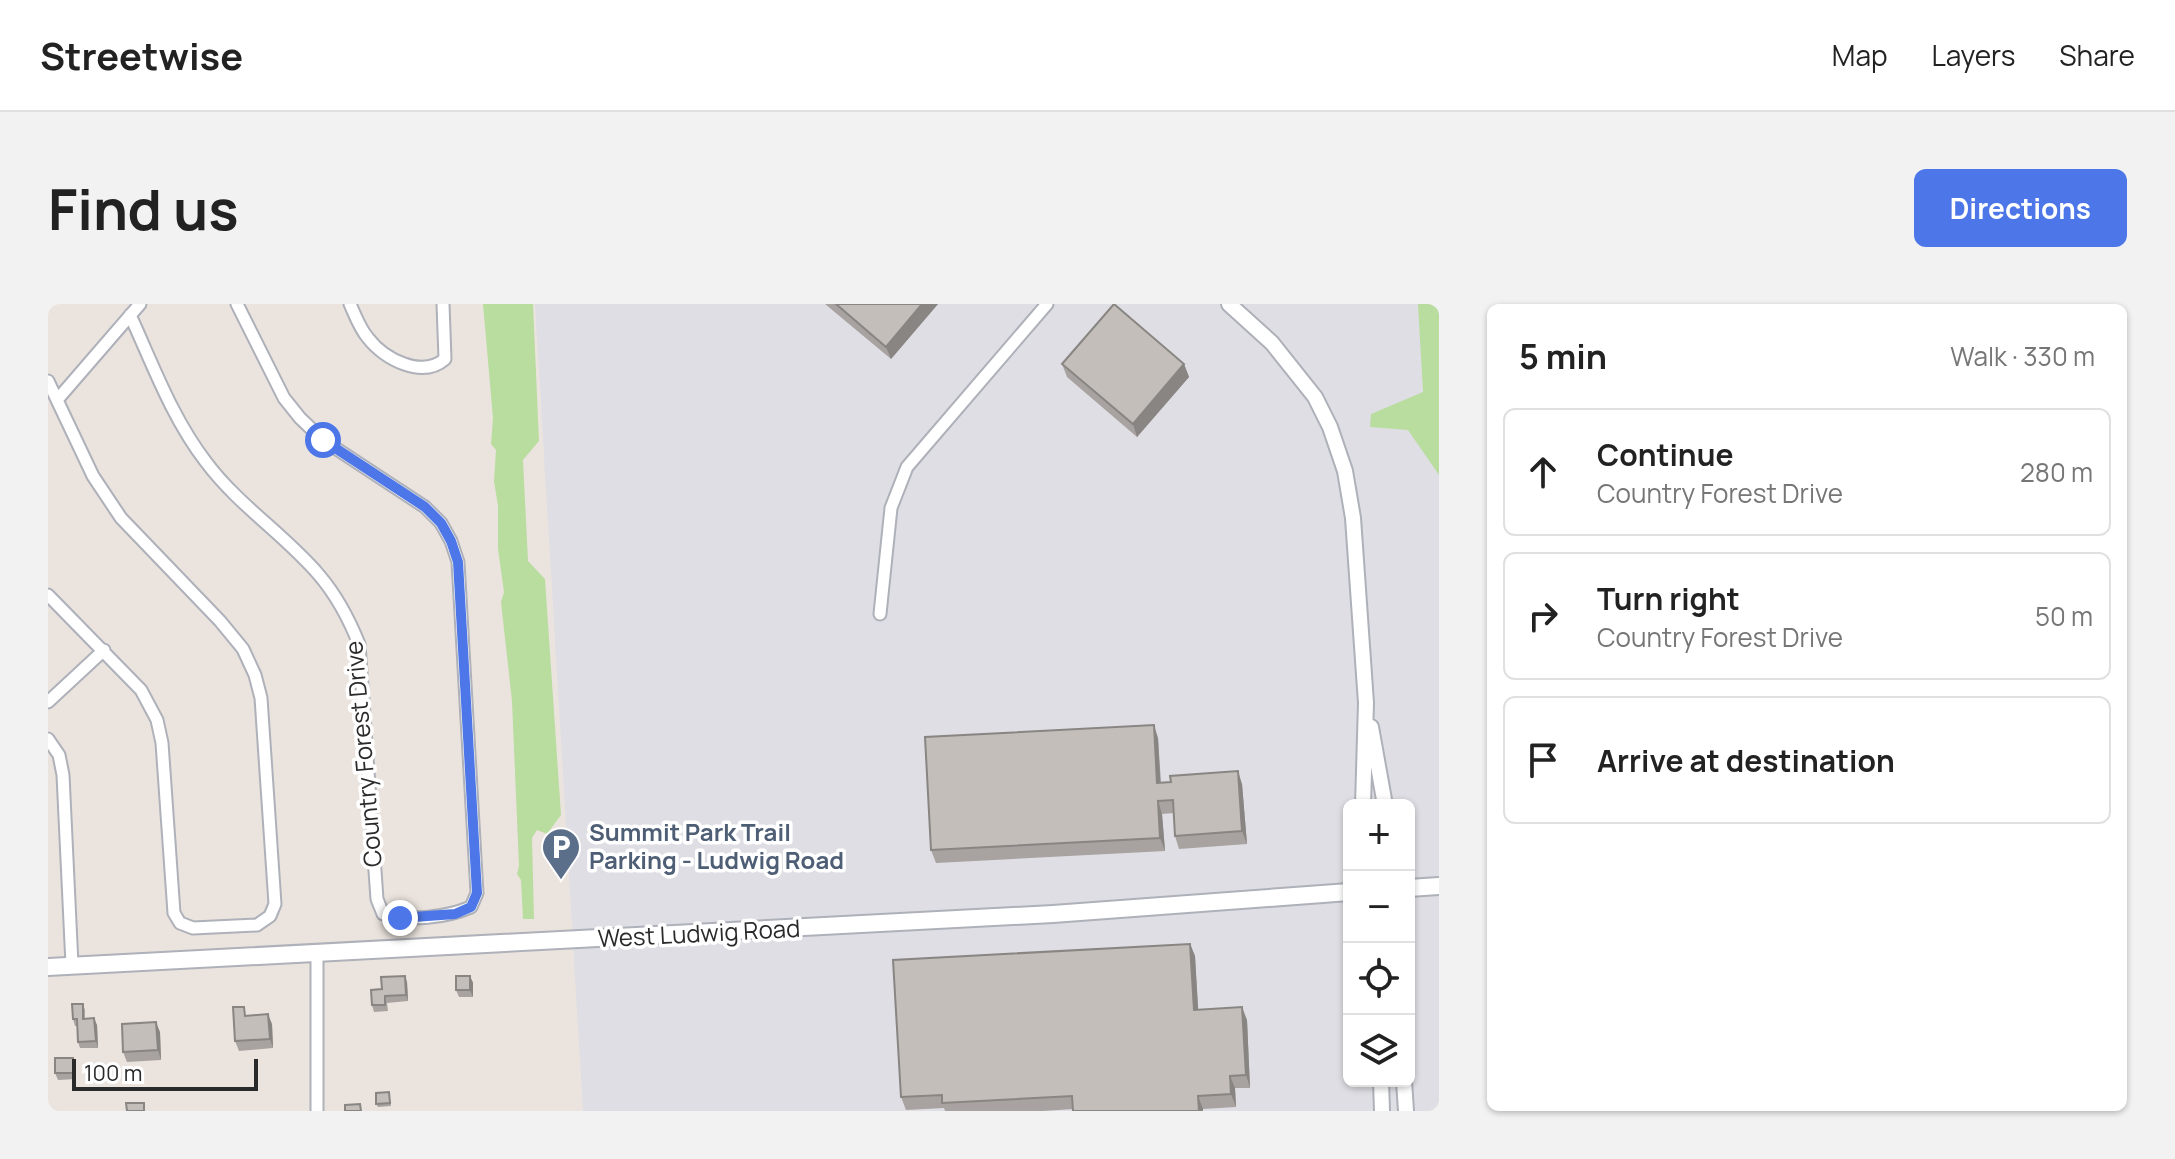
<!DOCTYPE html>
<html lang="en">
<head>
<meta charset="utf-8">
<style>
  :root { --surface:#fff; --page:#f2f2f2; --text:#222; --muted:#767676; --line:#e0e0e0; --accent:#4d77e8 }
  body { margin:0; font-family:Manrope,sans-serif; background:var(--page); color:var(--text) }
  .controls { position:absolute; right:24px; bottom:24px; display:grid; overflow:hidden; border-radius:12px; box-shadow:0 2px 6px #0004 }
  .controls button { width:72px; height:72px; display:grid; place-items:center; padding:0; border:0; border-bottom:2px solid var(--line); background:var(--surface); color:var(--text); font:40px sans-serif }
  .scale { position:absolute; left:24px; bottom:20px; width:186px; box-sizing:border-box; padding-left:8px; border:4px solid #2a2a2a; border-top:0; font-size:22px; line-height:28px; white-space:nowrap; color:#2a2a2a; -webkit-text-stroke:6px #fff; paint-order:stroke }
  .stop { position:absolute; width:24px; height:24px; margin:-18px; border:6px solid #4d77e8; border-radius:50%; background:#fff }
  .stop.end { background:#4d77e8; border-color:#fff; box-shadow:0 2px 8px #0008 }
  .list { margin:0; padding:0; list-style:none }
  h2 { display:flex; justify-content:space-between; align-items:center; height:104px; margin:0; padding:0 32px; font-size:34px }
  h2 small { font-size:26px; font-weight:400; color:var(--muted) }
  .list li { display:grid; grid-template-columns:52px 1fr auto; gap:24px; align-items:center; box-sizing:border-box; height:128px; margin:0 16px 16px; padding:0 16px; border:2px solid var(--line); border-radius:12px }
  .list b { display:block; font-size:30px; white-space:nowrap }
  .list p { margin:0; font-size:26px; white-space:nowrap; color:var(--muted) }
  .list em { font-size:26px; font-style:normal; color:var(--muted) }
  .icon { flex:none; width:44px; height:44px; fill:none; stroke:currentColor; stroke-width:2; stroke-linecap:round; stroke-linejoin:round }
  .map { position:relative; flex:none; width:1391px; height:807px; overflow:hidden; border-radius:12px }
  header { display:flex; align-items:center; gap:48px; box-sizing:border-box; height:112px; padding:0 40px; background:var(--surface); border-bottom:2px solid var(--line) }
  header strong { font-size:38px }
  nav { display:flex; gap:44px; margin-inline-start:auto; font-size:28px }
  .intro { display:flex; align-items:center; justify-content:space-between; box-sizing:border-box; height:192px; padding:0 48px }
  h1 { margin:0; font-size:56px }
  .button { padding:20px 36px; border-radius:12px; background:var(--accent); color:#fff; font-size:28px; font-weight:700 }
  main { display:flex; gap:48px; padding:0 48px }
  aside { flex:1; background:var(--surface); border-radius:12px; box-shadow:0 2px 6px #0004 }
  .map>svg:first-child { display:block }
  .industrial { fill:#dfdee4; fill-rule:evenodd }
  .green { fill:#b9dc9f }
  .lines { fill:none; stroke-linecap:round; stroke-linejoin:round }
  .minor-casing { stroke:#aeb1b9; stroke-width:15 }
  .tertiary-casing { stroke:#aeb1b9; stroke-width:18 }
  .secondary-casing { stroke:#aeb1b9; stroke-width:20 }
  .minor { stroke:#fff; stroke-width:11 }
  .tertiary { stroke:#fff; stroke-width:14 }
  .secondary { stroke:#fff; stroke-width:16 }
  .wall { fill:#a8a3a0 }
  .shaded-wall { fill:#888582 }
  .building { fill:#c3beba; stroke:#888582; stroke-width:2 }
  .route { stroke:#4d77e8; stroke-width:10 }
  .labels { text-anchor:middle; stroke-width:7; stroke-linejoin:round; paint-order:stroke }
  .street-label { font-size:24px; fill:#2a2a2a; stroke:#fff }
  .service-label { font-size:24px; font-weight:bold; fill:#4e5e75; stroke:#fff; text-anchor:start }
</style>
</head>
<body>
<header>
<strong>Streetwise</strong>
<nav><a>Map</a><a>Layers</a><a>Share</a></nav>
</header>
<div class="intro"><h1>Find us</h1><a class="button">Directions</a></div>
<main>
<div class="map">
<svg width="1391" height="807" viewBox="0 0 1391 807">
  <rect width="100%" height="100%" fill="#ebe4de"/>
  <path class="industrial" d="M487 0H1391V807H535ZM1301 501H1361V777H1301Z"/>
  <path class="green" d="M435 0H485L491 137 475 156 480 257 497 275 513 511 499 530 489 526 484 534 486 615H475L473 576 469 570 471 562 464 397 453 298 456 288 450 245V202L446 177 448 146 443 140 445 114Z
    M1370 0H1391V171L1360 126 1322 123 1323 110 1375 88Z"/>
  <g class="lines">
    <g class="minor-casing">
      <path id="minor" d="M302 0C307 11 312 25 320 34 336 55 374 75 397 55L395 0
        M82 11C105 61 124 114 158 158 190 201 237 231 271 271 289 292 301 315 311 340L329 595 335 610C363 617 397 614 423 603L429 589 410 258 403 237 393 219 377 203 275 136 252 114 236 94 189 0
        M0 77 45 172 73 214 172 317 195 345 207 371 213 394 227 600 222 612 209 621 145 624 132 619 126 609 114 439 109 416 93 386 0 291
        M9 96 92 0
        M832 310 843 204 859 163 999 0
        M0 398 56 346
        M0 435 11 451 15 471 24 661
        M269 807V649"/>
    </g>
    <g class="tertiary-casing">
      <path id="tertiary" d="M1181 0 1224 39 1267 93 1282 123 1297 167 1305 214 1318 399 1315 501
        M1323 423 1337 501
        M1333 777 1334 807
        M1356 777 1358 807"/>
    </g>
    <g class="secondary-casing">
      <path id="secondary" d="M1361 584 1391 582
        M0 663 1005 610 1301 588"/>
    </g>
    <use href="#minor" class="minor"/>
    <use href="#tertiary" class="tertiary"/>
    <use href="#secondary" class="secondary"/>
  </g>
  <path class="wall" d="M777 0H890L843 55Z
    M1014 60H1136L1141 73 1089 133 1019 73Z
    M1110 434 1113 478 1194 480 1199 540 1131 545 1127 532 1126 509 1114 510 1117 547 888 559 883 546Z
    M1142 640 1147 652 1150 706 1199 716 1202 784H1187L1188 803 1155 805V807H1025V805L995 807H897L896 804 858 806 853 793Z
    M422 672 425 679V693H411L408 686Z
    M359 678 360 697 339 699 340 707 326 708 324 701 334 685Z
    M35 700 37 706V714L49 721 50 744H32L30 738 29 722H27L25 715Z
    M224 720 225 744 191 747 187 737Z
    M112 728 113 756 79 758 75 748Z
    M25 754 28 760V775L10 776 7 769Z
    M341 788 343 802 330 803 328 800Z"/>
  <path class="shaded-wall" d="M874 0H890L843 55 838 43Z
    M1136 60 1141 73 1089 133 1085 120Z
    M1106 421 1110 434 1113 491 1109 479Z
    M1190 467 1194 480 1199 540 1194 527Z
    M1110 497 1114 510 1117 547 1112 534Z
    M1142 640 1147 652 1151 719 1146 706Z
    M357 672 359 678 360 697 358 691Z
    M422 672 425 679V693L422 686Z
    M1194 703 1199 716 1202 784 1198 771Z
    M220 710 224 720 225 744 222 735Z
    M46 714 49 721 50 744 48 737Z
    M108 718 112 728 113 756 110 746Z
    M25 754 28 760V775L26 769Z
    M1182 772 1187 784 1188 803 1183 790Z
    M1150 792 1155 805V807H1151Z"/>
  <path class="building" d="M788 0H874L838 43Z
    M1066 0 1136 60 1085 120 1014 60Z
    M1106 421 1109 479 1123 478 1122 472 1190 467 1194 527 1127 532 1125 496 1110 497 1112 534 883 546 877 433Z
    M1142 640 1146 706 1194 703 1198 771 1182 772 1183 790 1150 792 1151 807H1025L1024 792 894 799V791L853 793 845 656Z
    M357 672 358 691 337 692V701H324L323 686 334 685 333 673Z
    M408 672H422V686H408Z
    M24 700H35V715L46 714 48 737 30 738 29 715H25Z
    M185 703H196L197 712 220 710 222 735 187 737Z
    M108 718 110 746 75 748 74 720Z
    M7 754H25L26 769H7Z
    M341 788 342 799 328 800V789Z
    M78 799H96V807H79Z
    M312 800 313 807H297V801Z"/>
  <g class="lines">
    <path class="route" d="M275 136 377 203 393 219 403 237 410 258 429 589 423 603 407 610 352 614"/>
  </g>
  <defs>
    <g id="parking-pin" transform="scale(2)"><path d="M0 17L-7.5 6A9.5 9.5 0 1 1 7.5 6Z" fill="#5c6f8a" stroke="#fff"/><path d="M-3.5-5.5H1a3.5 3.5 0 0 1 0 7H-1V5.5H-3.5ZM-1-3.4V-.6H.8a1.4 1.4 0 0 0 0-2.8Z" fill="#fff"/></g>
  </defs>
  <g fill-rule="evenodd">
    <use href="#parking-pin" x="513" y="543"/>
  </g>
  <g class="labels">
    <g class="street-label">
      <text transform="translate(316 450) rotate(-95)" y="8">Country Forest Drive</text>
      <text transform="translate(651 630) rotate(-3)" y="8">West Ludwig Road</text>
    </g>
    <g class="service-label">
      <text x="541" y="537">Summit Park Trail<tspan x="541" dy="28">Parking - Ludwig Road</tspan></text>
    </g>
  </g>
</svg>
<div class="controls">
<button>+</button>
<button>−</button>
<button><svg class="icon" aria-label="locate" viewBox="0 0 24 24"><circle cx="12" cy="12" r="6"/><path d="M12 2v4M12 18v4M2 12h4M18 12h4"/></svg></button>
<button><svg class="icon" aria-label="layers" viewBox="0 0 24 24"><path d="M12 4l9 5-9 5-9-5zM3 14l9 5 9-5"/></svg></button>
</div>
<div class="scale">100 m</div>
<div class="stop" style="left:275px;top:136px"></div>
<div class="stop end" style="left:352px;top:614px"></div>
</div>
<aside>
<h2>5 min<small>Walk · 330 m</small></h2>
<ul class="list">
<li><svg class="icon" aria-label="ahead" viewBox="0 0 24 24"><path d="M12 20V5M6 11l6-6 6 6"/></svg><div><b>Continue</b><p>Country Forest Drive</p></div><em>280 m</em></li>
<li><svg class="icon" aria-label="right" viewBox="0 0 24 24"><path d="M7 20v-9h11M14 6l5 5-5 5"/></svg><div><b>Turn right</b><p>Country Forest Drive</p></div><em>50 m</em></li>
<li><svg class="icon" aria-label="arrive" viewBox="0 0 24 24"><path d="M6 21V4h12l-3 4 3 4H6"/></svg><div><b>Arrive at destination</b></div></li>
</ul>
</aside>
</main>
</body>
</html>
